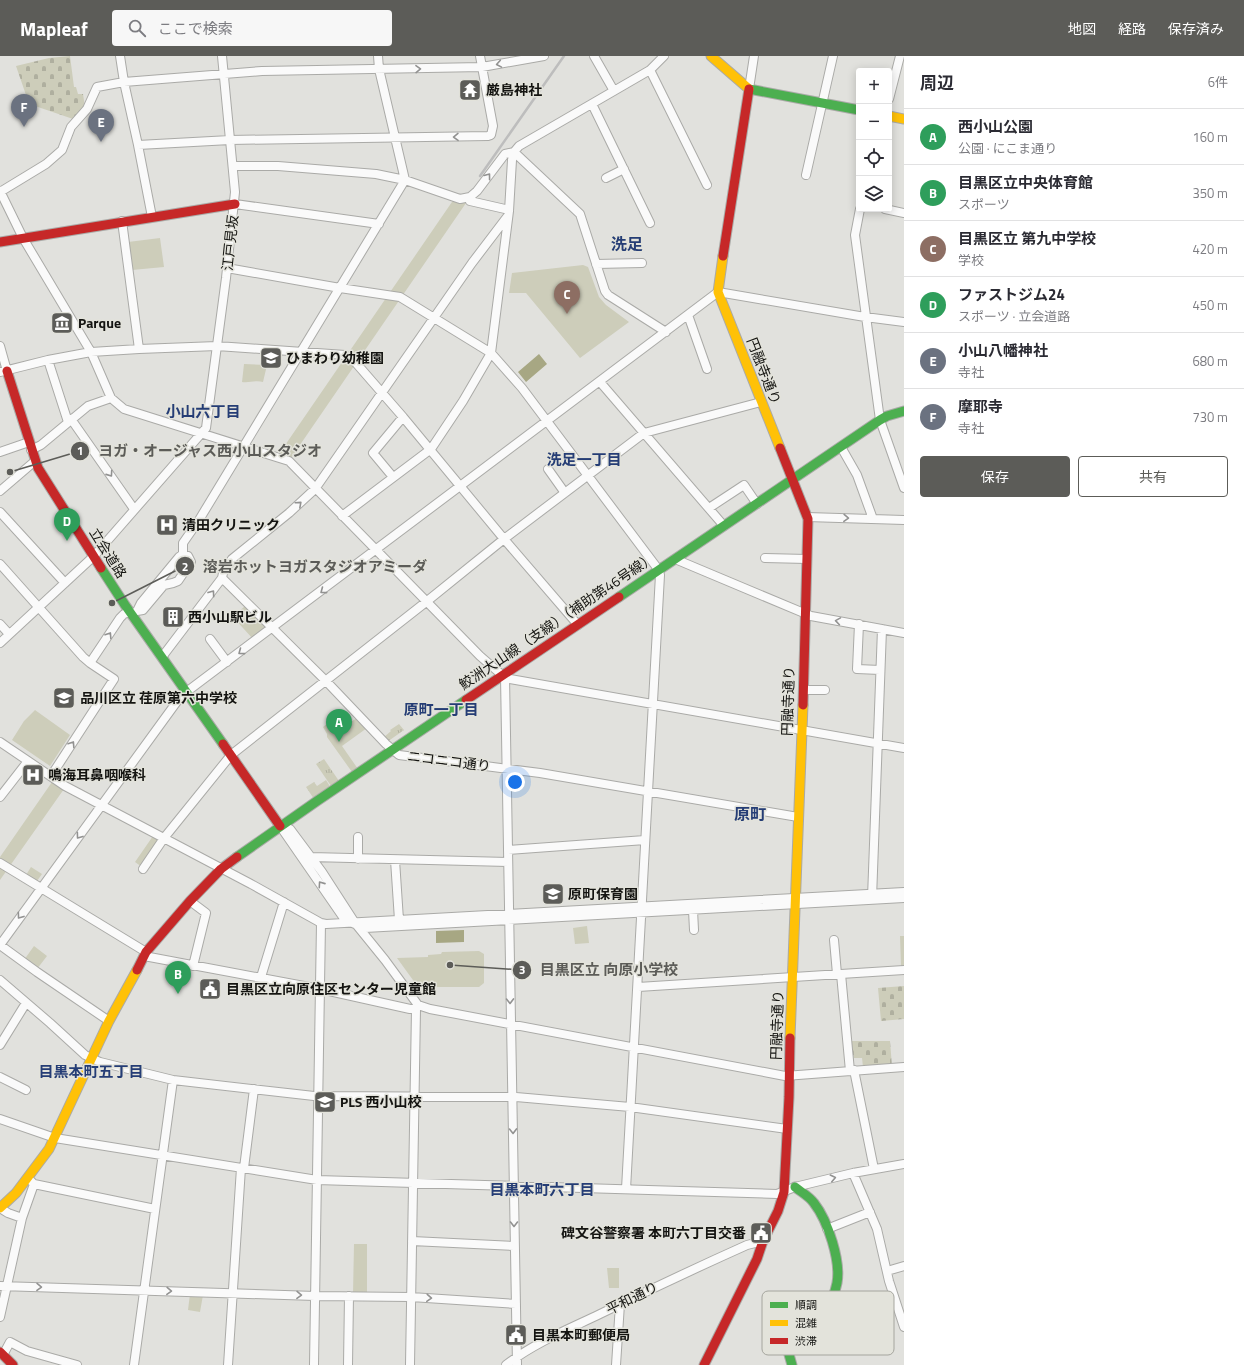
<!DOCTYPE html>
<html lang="ja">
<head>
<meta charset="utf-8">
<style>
  :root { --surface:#fff; --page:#f7f7f7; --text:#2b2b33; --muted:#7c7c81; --line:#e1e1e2; --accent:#5c5c58 }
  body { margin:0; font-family:"Titillium Web","Noto Sans JP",sans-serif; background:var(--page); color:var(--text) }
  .controls { position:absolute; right:12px; top:12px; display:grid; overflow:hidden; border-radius:4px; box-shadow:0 2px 10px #0003 }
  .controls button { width:36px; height:36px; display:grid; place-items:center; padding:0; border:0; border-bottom:1px solid var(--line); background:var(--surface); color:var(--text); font:20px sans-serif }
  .you { position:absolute; left:515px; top:726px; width:14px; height:14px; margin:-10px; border:3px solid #fff; border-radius:50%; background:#1a73e8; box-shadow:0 0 0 6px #1a73e833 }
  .badge { display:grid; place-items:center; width:26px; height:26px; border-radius:50%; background:var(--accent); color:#fff; font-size:13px; font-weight:700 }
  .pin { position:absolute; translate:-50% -33px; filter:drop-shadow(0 1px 2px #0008) }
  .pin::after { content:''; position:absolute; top:21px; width:14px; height:12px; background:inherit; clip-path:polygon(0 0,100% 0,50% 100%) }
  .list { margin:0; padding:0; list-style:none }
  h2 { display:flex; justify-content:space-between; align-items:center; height:52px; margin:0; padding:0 16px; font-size:17px }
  h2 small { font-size:13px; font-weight:400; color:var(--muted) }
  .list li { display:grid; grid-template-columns:26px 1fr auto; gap:12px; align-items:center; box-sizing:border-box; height:56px; padding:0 16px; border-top:1px solid var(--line) }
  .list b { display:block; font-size:15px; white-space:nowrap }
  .list p { margin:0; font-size:13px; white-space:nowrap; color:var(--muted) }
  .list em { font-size:13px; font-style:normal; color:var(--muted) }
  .actions { display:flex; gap:8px; padding:12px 16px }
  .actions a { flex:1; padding:9px 0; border:1px solid var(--accent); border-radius:4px; text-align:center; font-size:14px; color:var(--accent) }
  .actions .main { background:var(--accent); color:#fff }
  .icon { flex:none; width:22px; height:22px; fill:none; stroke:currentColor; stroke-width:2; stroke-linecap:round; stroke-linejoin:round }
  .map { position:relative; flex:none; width:904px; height:1309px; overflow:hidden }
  header { display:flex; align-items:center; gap:24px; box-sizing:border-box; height:56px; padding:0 20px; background:var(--accent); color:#fff }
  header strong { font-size:19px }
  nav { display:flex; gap:22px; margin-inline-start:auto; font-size:14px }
  .search { width:280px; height:36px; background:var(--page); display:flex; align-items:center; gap:10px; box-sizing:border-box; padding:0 14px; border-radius:4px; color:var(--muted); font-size:15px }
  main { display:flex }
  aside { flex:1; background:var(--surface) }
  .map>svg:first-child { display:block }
  .grass { fill:url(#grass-tufts) }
  .cemetery { fill:url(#cemetery-stones) }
  .green { fill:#cdcdba }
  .water { fill:#a7a783 }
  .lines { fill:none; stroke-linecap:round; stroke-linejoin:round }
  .street-casing { stroke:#aaaaa7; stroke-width:10 }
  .fast-casing { stroke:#aaaaa7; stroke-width:11 }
  .slow-casing { stroke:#aaaaa7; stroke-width:11 }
  .jam-casing { stroke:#aaaaa7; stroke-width:11 }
  .street { stroke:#fafafa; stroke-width:8 }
  .fast { stroke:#4caf50; stroke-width:9 }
  .slow { stroke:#ffc107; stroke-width:9 }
  .jam { stroke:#c62828; stroke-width:9 }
  .rail { stroke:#bdbdbd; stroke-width:2.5 }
  .oneway { stroke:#929291 }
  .labels { text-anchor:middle; stroke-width:3; stroke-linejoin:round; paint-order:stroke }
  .poi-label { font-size:14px; font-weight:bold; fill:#141411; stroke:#e3e3db; text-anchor:start }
  .street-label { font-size:14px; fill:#141411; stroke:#e3e3db }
  .neighbourhood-label { font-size:15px; font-weight:bold; fill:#253d75; stroke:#e3e3db }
  .quarter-label { font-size:16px; font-weight:bold; fill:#253d75; stroke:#e3e3db }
  .key { fill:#e3e3db; stroke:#a5a59e; stroke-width:1 }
  .key-label { font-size:11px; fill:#141411 }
  .leader { fill:none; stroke:#5c5c58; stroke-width:1.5 }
  .callout-dot { fill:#5c5c58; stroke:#e3e3db; stroke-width:1.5 }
  .mark-label { font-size:12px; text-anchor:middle; font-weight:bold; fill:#fff }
  .callout-label { font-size:15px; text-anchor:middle; font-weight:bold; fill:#5c5c58; stroke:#e3e3db; stroke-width:3; stroke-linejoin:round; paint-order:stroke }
</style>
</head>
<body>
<header>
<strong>Mapleaf</strong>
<div class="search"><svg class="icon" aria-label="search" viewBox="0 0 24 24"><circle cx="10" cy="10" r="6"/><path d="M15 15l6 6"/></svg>ここで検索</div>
<nav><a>地図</a><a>経路</a><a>保存済み</a></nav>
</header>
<main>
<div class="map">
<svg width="904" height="1309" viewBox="0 0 904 1309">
  <defs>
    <pattern id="grass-tufts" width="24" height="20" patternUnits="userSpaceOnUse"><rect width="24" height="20" fill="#cdcdba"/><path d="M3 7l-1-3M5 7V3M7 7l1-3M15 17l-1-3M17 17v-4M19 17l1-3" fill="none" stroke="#afaf9f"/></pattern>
    <pattern id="cemetery-stones" width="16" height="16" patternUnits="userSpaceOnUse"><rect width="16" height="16" fill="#cdcdba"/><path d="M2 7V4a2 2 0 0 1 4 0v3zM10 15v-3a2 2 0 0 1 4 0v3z" fill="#afaf9f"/></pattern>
  </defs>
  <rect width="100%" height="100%" fill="#e1e1dd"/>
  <path class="grass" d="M399 668 404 674 387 686 383 682 391 675 390 674Z
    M324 703 339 725 331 730 316 708Z
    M326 724 331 732 314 743 306 731 314 726 317 730Z"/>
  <path class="cemetery" d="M70 0 74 31H76L78 38H83L85 51 73 63 38 51 26 39 16 10 49 2Z
    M904 930V963L881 965 878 932Z
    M852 985H890L892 1010 863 1011 862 1002H854L852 996Z"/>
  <path class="green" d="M454 143 466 147 291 402 279 398Z
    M160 182 164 211 132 214 128 186Z
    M583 209 588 211 599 241 606 249 629 266 580 302 526 237H509L512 217Z
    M244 308 267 309 263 326C256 324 250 327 242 326Z
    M245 550 267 572 253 583 233 561Z
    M35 654 70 679 50 710 12 684 24 665Z
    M357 662 367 672 342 690 358 713 352 716 327 681V678L323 671 331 665 338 674Z
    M52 726 64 733 0 824V801Z
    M153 780 162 784 142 811 135 806Z
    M31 811 42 818 37 825 26 819Z
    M587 870 589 887 575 888 573 872Z
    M900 880H904V911H901Z
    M34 890 47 900 37 913 24 904Z
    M479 895 484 898V927L479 931H418L397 902 428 901V899L441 898 442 896Z
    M354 1188H367V1238H353Z
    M607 1212H619V1232H609Z
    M190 1238 203 1239 200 1256 188 1254Z"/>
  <path class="water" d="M539 298 547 308 526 326 518 316Z
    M464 874V886L436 887V875Z"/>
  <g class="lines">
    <g class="street-casing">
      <path id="street" d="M120 0 124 26 138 89 152 161
        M594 0 614 35
        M650 14 707 129
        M749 33 754 0
        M889 43 900 0
        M592 48 650 167
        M138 89 230 84 488 80 491 79 493 70 480 0
        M514 96 580 158 605 235 608 239 666 276
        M233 110H278L376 118 405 124 460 143 470 141 477 135 505 98 514 96
        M806 119 833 0
        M606 122 624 113
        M0 135 23 182 91 296 111 342 124 353 289 405 480 600 502 619 510 623 904 692
        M0 136 46 108 62 94 71 71 87 53 97 31 124 26 262 15 482 11 544 0
        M470 145 505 153 509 155
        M235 148 379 168
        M860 153 855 179 880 364 904 432
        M885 153 904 157
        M122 165 139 293
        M596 208 642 207
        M227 212 340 232 400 241 491 297 522 332 658 513 660 519 626 1133
        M688 259 707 313
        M0 290 7 315
        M48 304 68 366
        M0 316 48 304 91 296 139 293 217 290 345 299 356 307 403 361 504 483 578 569
        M600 326 724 470
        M71 363 134 453
        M841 391 857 419 873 463
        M31 394 41 389 88 350 111 342
        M0 396 29 386
        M548 413 565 437
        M393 421 373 397 403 361
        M0 435 35 405
        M709 452 744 429 757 448
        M0 456 65 527
        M342 460 431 393 463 345 491 297 509 155 512 104 514 96 519 90 650 14 664 0
        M807 461 904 464
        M183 498V487L199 464 405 124 379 13 378 0
        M183 498 188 500 191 506 178 525 173 527 164 529 143 554 137 555 141 547 179 501Z
        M765 502 807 503
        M675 503 811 560 904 577
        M0 508 83 601 90 607 114 623 51 720
        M222 522 326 625 386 688 399 699 540 717 798 761
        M0 568 9 578
        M859 568 857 613 880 614
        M210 583 227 606
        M0 587 94 500 206 372 226 222 235 136 222 0
        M162 601 222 522 223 517 232 503 289 457 315 433 472 207 507 161
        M90 607 120 562 124 558 131 556
        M505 621 517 1309
        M803 634H825
        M0 686 65 730 251 828 321 867 326 868 904 836
        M0 741 28 705
        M280 770 290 773 322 816 355 867 385 904 418 949 430 953 785 1020 904 1011
        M280 770 345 864 365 872 904 842
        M508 794 645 784
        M311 801 508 806
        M358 803V781
        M395 804 399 864
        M0 807 146 896
        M143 813 164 782 231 699 426 546 504 483 644 377 761 346
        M872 842 882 573
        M190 845 206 857 193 910
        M693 854 694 874
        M834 884 837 918
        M0 889 181 640 718 236 865 261 904 266
        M0 889 37 916 109 965
        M144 900 320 933 410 953H416
        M841 918 850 1015
        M261 921 284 846
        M0 924 50 967 85 999 100 1006 173 1024 314 1040 516 1041 630 1051 787 1073
        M638 931 904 914
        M0 989 26 947
        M854 1014 874 1113
        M0 1021 26 1034
        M0 1063 55 1082 317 1124 777 1138 795 1131 853 1117 904 1108
        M244 1112 254 1033
        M853 1117 877 1173 889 1225 904 1271
        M31 1125 34 1128 155 1153
        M0 1152 8 1157 22 1162
        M827 1173 870 1156
        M412 1185 514 1190
        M887 1215 904 1210
        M0 1230 315 1240 411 1241 516 1248
        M0 1261 22 1162 34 1128
        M3 1299 10 1286 27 1295 77 1309
        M134 1309 173 1024
        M228 1309 241 1112
        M314 1309 321 867
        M348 1309 349 1240
        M410 1309 416 953 418 949
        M506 1309C534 1287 569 1273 600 1258 649 1234 698 1211 747 1189L763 1185
        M616 1309 620 1248"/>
    </g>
    <g class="fast-casing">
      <path id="fast" d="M749 33 859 54
        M101 512 125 549 223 688
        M619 541 880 364 887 360 904 355
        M237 801 317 745 466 644
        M792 1309 788 1295 789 1288C799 1278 813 1272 821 1260 828 1251 835 1239 837 1227 841 1205 828 1165 814 1147 809 1140 801 1136 795 1131"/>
    </g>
    <g class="slow-casing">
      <path id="slow" d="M711 0 749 33
        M889 60 904 63
        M723 200 718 236 780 392
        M790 982 803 649
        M0 1152 16 1137 49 1093 109 965 137 914"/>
    </g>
    <g class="jam-casing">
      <path id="jam" d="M0 186 235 148
        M723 200 749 33
        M7 315 38 412 101 512
        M780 392 808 463 803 649
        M466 644 619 541
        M223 688 280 770
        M137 914 146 896 190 845 221 813 237 801
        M0 1296 13 1309
        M704 1309 757 1203 763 1185 778 1155 784 1136 789 1041 790 982"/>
    </g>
    <use href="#street" class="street"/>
    <use href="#fast" class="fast"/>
    <use href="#slow" class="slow"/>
    <use href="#jam" class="jam"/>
    <path class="rail" d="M480 120 564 0"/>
  </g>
  <defs><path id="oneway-chevron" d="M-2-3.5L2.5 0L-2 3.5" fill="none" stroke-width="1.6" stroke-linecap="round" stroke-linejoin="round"/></defs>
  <g class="oneway">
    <use href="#oneway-chevron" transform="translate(499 8) rotate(170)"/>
    <use href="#oneway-chevron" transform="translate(418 13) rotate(-1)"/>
    <use href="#oneway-chevron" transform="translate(456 81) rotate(179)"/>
    <use href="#oneway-chevron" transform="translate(488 120) rotate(-53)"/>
    <use href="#oneway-chevron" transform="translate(110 418) rotate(55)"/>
    <use href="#oneway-chevron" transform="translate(299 448) rotate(-42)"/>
    <use href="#oneway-chevron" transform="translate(846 462) rotate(2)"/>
    <use href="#oneway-chevron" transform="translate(323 535) rotate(143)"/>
    <use href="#oneway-chevron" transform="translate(212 537) rotate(-54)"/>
    <use href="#oneway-chevron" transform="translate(838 565) rotate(-171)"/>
    <use href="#oneway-chevron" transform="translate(109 579) rotate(-57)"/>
    <use href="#oneway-chevron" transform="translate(241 596) rotate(143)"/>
    <use href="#oneway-chevron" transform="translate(72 688) rotate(-57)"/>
    <use href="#oneway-chevron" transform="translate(79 780) rotate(126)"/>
    <use href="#oneway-chevron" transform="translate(321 828) rotate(-125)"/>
    <use href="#oneway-chevron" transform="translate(20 860) rotate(126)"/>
    <use href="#oneway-chevron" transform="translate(510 945) rotate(89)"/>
    <use href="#oneway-chevron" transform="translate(513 1075) rotate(89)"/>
    <use href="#oneway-chevron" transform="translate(833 1122) rotate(-13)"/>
    <use href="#oneway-chevron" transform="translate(514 1168) rotate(90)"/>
    <use href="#oneway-chevron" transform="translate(39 1231) rotate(1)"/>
    <use href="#oneway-chevron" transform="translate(169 1235) rotate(2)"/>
    <use href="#oneway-chevron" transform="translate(299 1239) rotate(1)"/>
    <use href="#oneway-chevron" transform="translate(429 1242) rotate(4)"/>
  </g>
  <defs>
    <g id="temple-square" transform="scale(1.15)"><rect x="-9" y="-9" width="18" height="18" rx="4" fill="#5c5c58" stroke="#e3e3db"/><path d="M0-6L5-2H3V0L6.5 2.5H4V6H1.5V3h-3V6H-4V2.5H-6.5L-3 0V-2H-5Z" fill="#fff"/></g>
    <g id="museum-square" transform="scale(1.15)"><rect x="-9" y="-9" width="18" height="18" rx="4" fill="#5c5c58" stroke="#e3e3db"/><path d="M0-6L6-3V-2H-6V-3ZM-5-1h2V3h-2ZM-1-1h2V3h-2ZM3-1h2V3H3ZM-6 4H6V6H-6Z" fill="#fff"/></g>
    <g id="school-square" transform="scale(1.15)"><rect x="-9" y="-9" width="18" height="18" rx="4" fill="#5c5c58" stroke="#e3e3db"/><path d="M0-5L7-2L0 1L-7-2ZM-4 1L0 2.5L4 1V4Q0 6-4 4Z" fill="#fff"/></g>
    <g id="hospital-square" transform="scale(1.15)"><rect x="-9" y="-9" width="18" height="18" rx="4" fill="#5c5c58" stroke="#e3e3db"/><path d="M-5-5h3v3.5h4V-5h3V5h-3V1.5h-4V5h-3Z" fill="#fff"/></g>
    <g id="building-square" transform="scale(1.15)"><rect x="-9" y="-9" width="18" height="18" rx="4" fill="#5c5c58" stroke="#e3e3db"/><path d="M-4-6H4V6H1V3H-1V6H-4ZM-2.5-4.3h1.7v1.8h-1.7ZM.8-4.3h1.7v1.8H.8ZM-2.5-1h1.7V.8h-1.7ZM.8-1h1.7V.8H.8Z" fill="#fff"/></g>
    <g id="civic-square" transform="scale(1.15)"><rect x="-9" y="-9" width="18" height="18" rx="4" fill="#5c5c58" stroke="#e3e3db"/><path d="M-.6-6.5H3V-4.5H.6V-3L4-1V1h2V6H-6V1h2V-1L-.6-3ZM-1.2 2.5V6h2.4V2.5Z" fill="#fff"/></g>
  </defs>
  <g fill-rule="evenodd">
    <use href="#temple-square" x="470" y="34"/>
    <use href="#museum-square" x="62" y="267"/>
    <use href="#school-square" x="271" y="302"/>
    <use href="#hospital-square" x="167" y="469"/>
    <use href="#building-square" x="173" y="561"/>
    <use href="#school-square" x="64" y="642"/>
    <use href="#hospital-square" x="33" y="719"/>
    <use href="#school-square" x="553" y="838"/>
    <use href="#civic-square" x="210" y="933"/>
    <use href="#school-square" x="325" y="1046"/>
    <use href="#civic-square" x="761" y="1177"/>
    <use href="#civic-square" x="516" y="1279"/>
  </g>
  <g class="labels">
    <g class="poi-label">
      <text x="486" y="39">厳島神社</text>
      <text x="78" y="272">Parque</text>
      <text x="286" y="307">ひまわり幼稚園</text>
      <text x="182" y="474">清田クリニック</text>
      <text x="188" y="566">西小山駅ビル</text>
      <text x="80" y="647">品川区立 荏原第六中学校</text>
      <text x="48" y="724">鳴海耳鼻咽喉科</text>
      <text x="568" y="843">原町保育園</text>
      <text x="226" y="938">目黒区立向原住区センター児童館</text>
      <text x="340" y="1051">PLS 西小山校</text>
      <text x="746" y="1182" text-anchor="end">碑文谷警察署 本町六丁目交番</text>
      <text x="532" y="1284">目黒本町郵便局</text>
    </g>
    <g class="street-label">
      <text transform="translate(230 187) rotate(-84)" y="5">江戸見坂</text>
      <text transform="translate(764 315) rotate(69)" y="5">円融寺通り</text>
      <text transform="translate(108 497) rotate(58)" y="5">立会道路</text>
      <text transform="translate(557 565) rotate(-34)" y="5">鮫洲大山線（支線）（補助第46号線）</text>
      <text transform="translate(788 645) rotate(-88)" y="5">円融寺通り</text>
      <text transform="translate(449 705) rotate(7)" y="5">ニコニコ通り</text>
      <text transform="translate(777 969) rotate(-88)" y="5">円融寺通り</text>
      <text transform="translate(632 1242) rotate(-26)" y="5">平和通り</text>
    </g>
    <g class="neighbourhood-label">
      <text x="203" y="361">小山六丁目</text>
      <text x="584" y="409">洗足一丁目</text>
      <text x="441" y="659">原町一丁目</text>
      <text x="91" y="1021">目黒本町五丁目</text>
      <text x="542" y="1139">目黒本町六丁目</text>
    </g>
    <g class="quarter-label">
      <text x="627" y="194">洗足</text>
      <text x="750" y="764">原町</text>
    </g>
  </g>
  <rect x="762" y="1235" width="132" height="64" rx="6" class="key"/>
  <rect x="770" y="1246" width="18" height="6" fill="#4caf50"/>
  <rect x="770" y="1264" width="18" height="6" fill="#ffc107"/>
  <rect x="770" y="1282" width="18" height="6" fill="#c62828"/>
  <g class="key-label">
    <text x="795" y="1253">順調</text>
    <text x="795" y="1271">混雑</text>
    <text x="795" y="1289">渋滞</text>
  </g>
  <path class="leader" d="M10 416L80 395M112 547L185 510M450 909L522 914"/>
  <g class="callout-dot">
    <circle cx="10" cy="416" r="4"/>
    <circle cx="112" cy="547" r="4"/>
    <circle cx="450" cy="909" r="4"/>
    <circle cx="80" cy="395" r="10"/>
    <circle cx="185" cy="510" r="10"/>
    <circle cx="522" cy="914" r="10"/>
  </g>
  <g class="mark-label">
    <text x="80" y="399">1</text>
    <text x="185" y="515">2</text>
    <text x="522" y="918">3</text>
  </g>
  <g class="callout-label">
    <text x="210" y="400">ヨガ・オージャス西小山スタジオ</text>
    <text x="315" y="516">溶岩ホットヨガスタジオアミーダ</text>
    <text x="609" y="919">目黒区立 向原小学校</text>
  </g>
</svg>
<div class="controls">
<button>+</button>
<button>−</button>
<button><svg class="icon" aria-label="locate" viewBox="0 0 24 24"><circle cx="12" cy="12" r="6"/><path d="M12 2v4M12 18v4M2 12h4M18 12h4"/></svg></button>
<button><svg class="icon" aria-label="layers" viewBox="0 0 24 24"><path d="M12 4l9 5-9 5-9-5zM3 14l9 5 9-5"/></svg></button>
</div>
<div class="you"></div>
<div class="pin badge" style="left:339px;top:686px;background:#2e9e5b">A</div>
<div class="pin badge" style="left:178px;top:938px;background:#2e9e5b">B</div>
<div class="pin badge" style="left:567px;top:258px;background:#8d6e63">C</div>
<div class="pin badge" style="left:67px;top:485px;background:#2e9e5b">D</div>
<div class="pin badge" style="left:101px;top:86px;background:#6b7280">E</div>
<div class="pin badge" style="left:24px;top:71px;background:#6b7280">F</div>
</div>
<aside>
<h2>周辺<small>6件</small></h2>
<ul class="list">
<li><span class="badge" style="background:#2e9e5b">A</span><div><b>西小山公園</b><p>公園 · にこま通り</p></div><em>160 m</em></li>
<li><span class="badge" style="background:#2e9e5b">B</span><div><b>目黒区立中央体育館</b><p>スポーツ</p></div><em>350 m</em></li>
<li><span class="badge" style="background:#8d6e63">C</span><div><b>目黒区立 第九中学校</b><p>学校</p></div><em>420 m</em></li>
<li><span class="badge" style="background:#2e9e5b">D</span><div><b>ファストジム24</b><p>スポーツ · 立会道路</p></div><em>450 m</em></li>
<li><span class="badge" style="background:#6b7280">E</span><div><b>小山八幡神社</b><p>寺社</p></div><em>680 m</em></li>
<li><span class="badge" style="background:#6b7280">F</span><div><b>摩耶寺</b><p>寺社</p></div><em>730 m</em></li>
</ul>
<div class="actions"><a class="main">保存</a><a>共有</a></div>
</aside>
</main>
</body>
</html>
